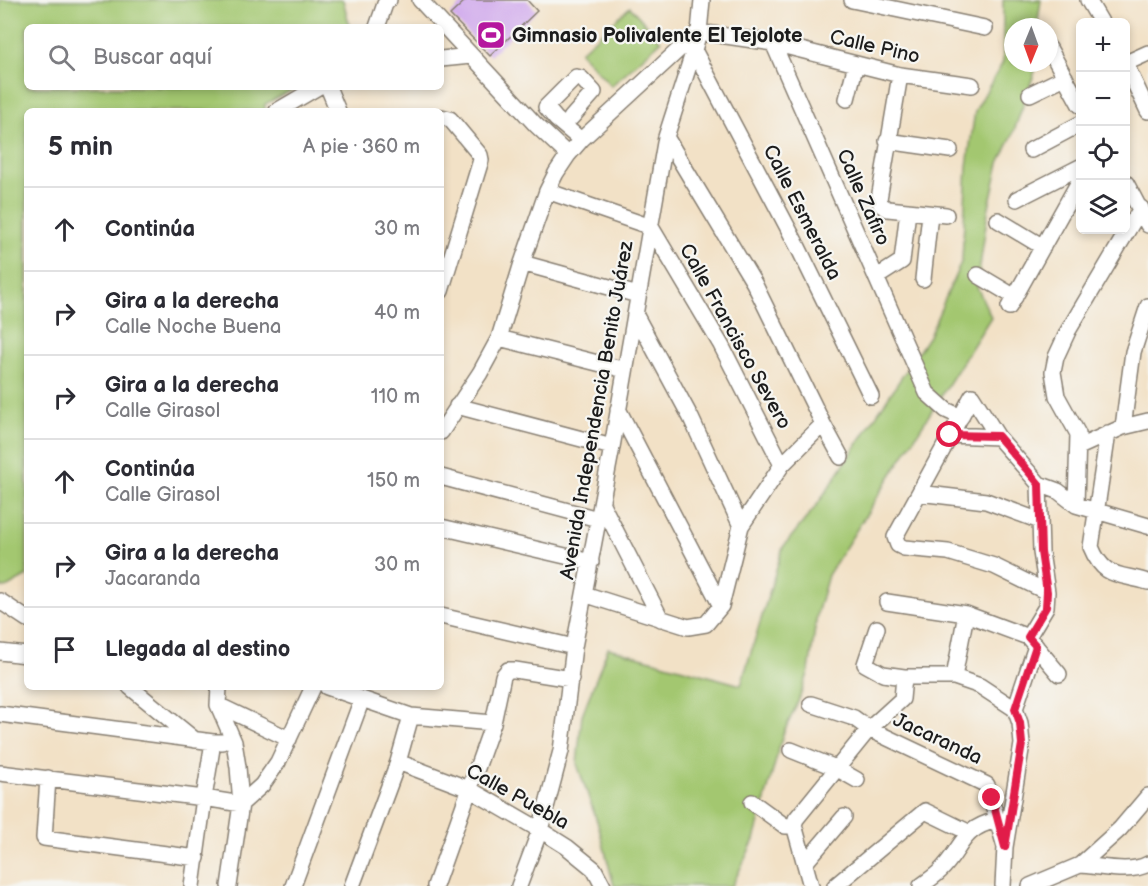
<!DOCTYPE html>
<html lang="es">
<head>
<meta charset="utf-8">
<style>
  :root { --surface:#fff; --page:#f2f2f3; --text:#2b2b33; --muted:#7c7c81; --line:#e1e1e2 }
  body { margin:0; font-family:"Balsamiq Sans",sans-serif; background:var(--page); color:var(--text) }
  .controls { position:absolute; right:18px; top:18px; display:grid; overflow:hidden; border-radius:9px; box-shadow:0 3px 9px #0003 }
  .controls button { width:54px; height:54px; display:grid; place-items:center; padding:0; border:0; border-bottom:2px solid var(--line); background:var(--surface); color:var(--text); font:30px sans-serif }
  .compass { position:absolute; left:1004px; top:18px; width:54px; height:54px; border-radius:50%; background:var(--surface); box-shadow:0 3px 9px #0003; rotate:181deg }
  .stop { position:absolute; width:18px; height:18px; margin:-14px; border:4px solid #e11d48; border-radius:50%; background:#fff }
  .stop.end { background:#e11d48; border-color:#fff; box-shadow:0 2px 6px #0008 }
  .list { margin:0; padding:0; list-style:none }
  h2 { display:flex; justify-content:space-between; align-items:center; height:78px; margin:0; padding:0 24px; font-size:26px }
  h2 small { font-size:20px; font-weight:400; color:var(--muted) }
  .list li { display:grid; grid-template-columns:39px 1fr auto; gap:18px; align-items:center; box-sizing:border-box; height:84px; padding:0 24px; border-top:2px solid var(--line) }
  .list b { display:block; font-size:22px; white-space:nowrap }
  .list p { margin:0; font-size:20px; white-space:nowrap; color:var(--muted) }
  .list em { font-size:20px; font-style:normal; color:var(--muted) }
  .icon { flex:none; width:33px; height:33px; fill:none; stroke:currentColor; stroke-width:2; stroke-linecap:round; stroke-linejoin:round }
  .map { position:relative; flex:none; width:1148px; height:886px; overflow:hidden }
  .search { position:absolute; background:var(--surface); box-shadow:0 3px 9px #0003; left:24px; top:24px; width:420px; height:66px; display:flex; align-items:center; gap:15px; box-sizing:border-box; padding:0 21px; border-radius:9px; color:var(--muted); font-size:22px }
  .panel { position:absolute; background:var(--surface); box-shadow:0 3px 9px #0003; left:24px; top:108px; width:420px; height:582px; border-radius:9px }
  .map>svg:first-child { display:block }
  .green { fill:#a3c770; stroke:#607246; stroke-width:1.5 }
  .building { fill:#d0a9ec }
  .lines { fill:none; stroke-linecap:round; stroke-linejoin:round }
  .minor-casing { stroke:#877e71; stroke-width:18 }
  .minor { stroke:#fff; stroke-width:15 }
  .route { stroke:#e11d48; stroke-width:8 }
  .labels { text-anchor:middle; stroke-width:4.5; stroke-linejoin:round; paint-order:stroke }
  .poi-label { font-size:20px; font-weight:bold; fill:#1c1c1c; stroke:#f6f6f2; text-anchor:start }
  .street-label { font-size:20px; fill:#1c1c1c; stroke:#f6f6f2 }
</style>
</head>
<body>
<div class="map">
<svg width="1148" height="886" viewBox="0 0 1148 886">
  <rect width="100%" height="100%" fill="#f6f6f2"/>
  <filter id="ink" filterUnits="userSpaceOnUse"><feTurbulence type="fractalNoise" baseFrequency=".0167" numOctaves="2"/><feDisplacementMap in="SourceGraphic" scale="12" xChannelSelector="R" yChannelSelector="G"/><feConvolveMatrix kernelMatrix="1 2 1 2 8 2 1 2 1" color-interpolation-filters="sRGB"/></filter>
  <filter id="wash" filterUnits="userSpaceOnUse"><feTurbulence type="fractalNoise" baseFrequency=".008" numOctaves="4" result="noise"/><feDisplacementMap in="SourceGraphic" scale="24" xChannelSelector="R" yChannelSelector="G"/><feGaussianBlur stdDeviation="1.35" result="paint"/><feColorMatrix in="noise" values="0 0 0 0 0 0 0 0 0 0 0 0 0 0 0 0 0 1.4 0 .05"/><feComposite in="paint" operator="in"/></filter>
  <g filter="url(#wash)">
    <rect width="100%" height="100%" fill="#f2e1c6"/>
    <path class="green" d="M0 0H343L350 27H27V87H298L265 104V111H27V576L6 588 0 587Z
      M1003 0H1041L1037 27H1013V63H1035V71L1013 134 999 163 988 211 977 287 991 317 828 575 817 614 809 671 798 702 783 734 754 840 732 886H614L598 824 577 764 582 715 608 648 741 685 783 547 817 505 929 336 962 260 967 166 975 111 1003 62Z
      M630 7 661 41 611 86 580 52Z"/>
    <g id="blocks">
      <path class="building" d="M466 0H527L537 11 490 56 450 15Z"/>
    </g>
  </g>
  <g filter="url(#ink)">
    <use href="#blocks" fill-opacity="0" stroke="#877e71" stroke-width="1.5"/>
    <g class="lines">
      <g class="minor-casing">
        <path id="minor" d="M420 0 536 125 568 155
          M852 0 985 28
          M1088 0 1101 22
          M377 27 385 4 389 0
          M699 32 773 43 900 75 972 85
          M773 43 927 393 946 410 961 417
          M1049 48 1080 105
          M694 50 798 247 871 396
          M441 59 471 56
          M1126 63 1148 53
          M1126 65 1148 111
          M900 75 879 199 881 205 888 209 946 215
          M328 87 338 111
          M1030 94 1065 77
          M847 99 856 64
          M277 111 318 87
          M441 117 450 119 480 155 481 160 441 291
          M571 118 594 92 581 78 576 77 546 107 556 119 581 140
          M666 137 754 283 823 424 841 457
          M887 141 950 150
          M1031 150 1080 124
          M1126 183 1148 225
          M547 191 651 227 721 345 782 465
          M1017 199 1080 167
          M998 220 1043 247
          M522 263 638 295
          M978 275 1015 297
          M877 277 902 261 908 211
          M923 279 930 214
          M1009 307 1080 180
          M635 314 691 418 741 526
          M499 338 625 370
          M457 406 612 447
          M618 409 721 606
          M1123 427 1133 352 1148 306
          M441 432 480 373 499 338 522 263 547 191 556 173 568 155 581 140 698 32
          M1108 433 1091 547C1104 579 1119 573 1148 582
          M950 435 998 437
          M1079 447 1123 427 1148 421
          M441 477 598 519
          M919 493 986 501 1040 521
          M602 504 661 619
          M1076 505 1078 434 1057 396 1053 372 1056 357 1068 331 1141 208
          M441 527 591 562
          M1047 592 994 566 948 552 904 548 898 545 895 537 972 396 998 437 1039 484 1058 491 1076 505 1148 526
          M584 594 688 627 706 624 721 606 741 526 782 465 823 424
          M0 601 27 619
          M887 602 966 614 1028 637 1059 674
          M441 616 574 647
          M877 628 865 664 883 674 904 677H954L980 686 1015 709
          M1028 637 1046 607 1047 592 1041 552 1039 484
          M0 652 27 655
          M954 677 966 614
          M130 687 195 740
          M219 687 218 705 234 742 238 767 241 804 229 886
          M327 687 411 716 493 723
          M811 704 854 718 869 729 987 785 1005 847
          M218 705 289 739
          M0 714 213 742
          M791 750 836 768 857 780
          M398 762 469 789 540 830 567 847 594 869 603 886
          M0 773 204 798 241 804 262 785 278 762 313 687
          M48 778 44 838 197 858
          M752 802 785 826 794 825
          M794 825 796 819 869 729 902 699 904 677
          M794 825 811 886
          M805 863 844 817
          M1080 865C1100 866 1130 874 1148 864
          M192 886 204 798 213 742H222
          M293 886 362 699
          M352 886 398 762 411 716
          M435 886 493 723 503 676 508 670H515L571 679
          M519 886 540 830 561 751 574 647 612 447 666 137 694 50 699 32 702 0
          M835 886 925 811 968 832
          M921 886C927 881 934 877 940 871 963 849 959 829 997 820
          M1003 886 1005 847 1022 744 1020 723 1015 709 1036 646
          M1030 886 1080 865 1120 829 1148 796"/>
      </g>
      <use href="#minor" class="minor"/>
    </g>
  </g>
  <g class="lines" filter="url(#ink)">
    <path class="route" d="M950 435 998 436 1039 484 1041 552 1047 592 1046 607 1028 637 1036 646 1015 709 1020 723 1022 744 1005 847 992 798"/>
  </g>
  <defs>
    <g id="stadium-square" transform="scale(1.5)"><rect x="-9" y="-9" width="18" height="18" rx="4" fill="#b5179e" stroke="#f6f6f2"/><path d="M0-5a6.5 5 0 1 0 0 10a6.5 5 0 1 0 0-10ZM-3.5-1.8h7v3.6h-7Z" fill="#fff"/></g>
  </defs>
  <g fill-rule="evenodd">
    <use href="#stadium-square" x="491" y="35"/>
  </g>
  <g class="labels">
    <g class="poi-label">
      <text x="512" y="42">Gimnasio Polivalente El Tejolote</text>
    </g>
    <g class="street-label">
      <text transform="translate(875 46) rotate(13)" y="7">Calle Pino</text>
      <text transform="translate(864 197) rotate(66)" y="7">Calle Zafiro</text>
      <text transform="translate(803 212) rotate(63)" y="7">Calle Esmeralda</text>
      <text transform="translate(736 336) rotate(61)" y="7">Calle Francisco Severo</text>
      <text transform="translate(596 410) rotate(-80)" y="7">Avenida Independencia Benito Juárez</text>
      <text transform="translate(938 738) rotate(25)" y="7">Jacaranda</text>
      <text transform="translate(518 796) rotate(29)" y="7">Calle Puebla</text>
    </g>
  </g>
</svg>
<div class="controls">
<button>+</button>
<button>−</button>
<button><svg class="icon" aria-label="locate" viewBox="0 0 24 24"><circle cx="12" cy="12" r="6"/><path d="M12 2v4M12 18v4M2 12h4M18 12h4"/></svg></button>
<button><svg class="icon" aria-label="layers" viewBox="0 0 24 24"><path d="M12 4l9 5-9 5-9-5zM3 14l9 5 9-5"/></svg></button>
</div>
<svg class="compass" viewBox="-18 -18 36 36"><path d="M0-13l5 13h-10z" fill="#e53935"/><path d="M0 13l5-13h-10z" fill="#7c7c81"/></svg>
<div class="stop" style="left:950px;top:435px"></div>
<div class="stop end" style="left:992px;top:798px"></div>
<div class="search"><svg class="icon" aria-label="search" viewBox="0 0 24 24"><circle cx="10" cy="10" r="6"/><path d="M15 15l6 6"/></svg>Buscar aquí</div>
<section class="panel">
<h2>5 min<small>A pie · 360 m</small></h2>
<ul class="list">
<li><svg class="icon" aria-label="ahead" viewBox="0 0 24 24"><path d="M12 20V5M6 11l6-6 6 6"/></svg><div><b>Continúa</b></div><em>30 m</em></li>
<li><svg class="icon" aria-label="right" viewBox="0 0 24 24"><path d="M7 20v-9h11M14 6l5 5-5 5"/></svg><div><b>Gira a la derecha</b><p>Calle Noche Buena</p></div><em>40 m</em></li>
<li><svg class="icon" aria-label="right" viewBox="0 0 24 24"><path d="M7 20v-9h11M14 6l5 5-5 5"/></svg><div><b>Gira a la derecha</b><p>Calle Girasol</p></div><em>110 m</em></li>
<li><svg class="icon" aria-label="ahead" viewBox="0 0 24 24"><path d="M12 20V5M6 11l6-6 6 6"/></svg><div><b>Continúa</b><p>Calle Girasol</p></div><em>150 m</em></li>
<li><svg class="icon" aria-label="right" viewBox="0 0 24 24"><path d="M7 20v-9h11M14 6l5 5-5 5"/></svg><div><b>Gira a la derecha</b><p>Jacaranda</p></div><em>30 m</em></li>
<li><svg class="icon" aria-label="arrive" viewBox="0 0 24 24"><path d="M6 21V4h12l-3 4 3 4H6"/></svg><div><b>Llegada al destino</b></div></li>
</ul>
</section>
</div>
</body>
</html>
